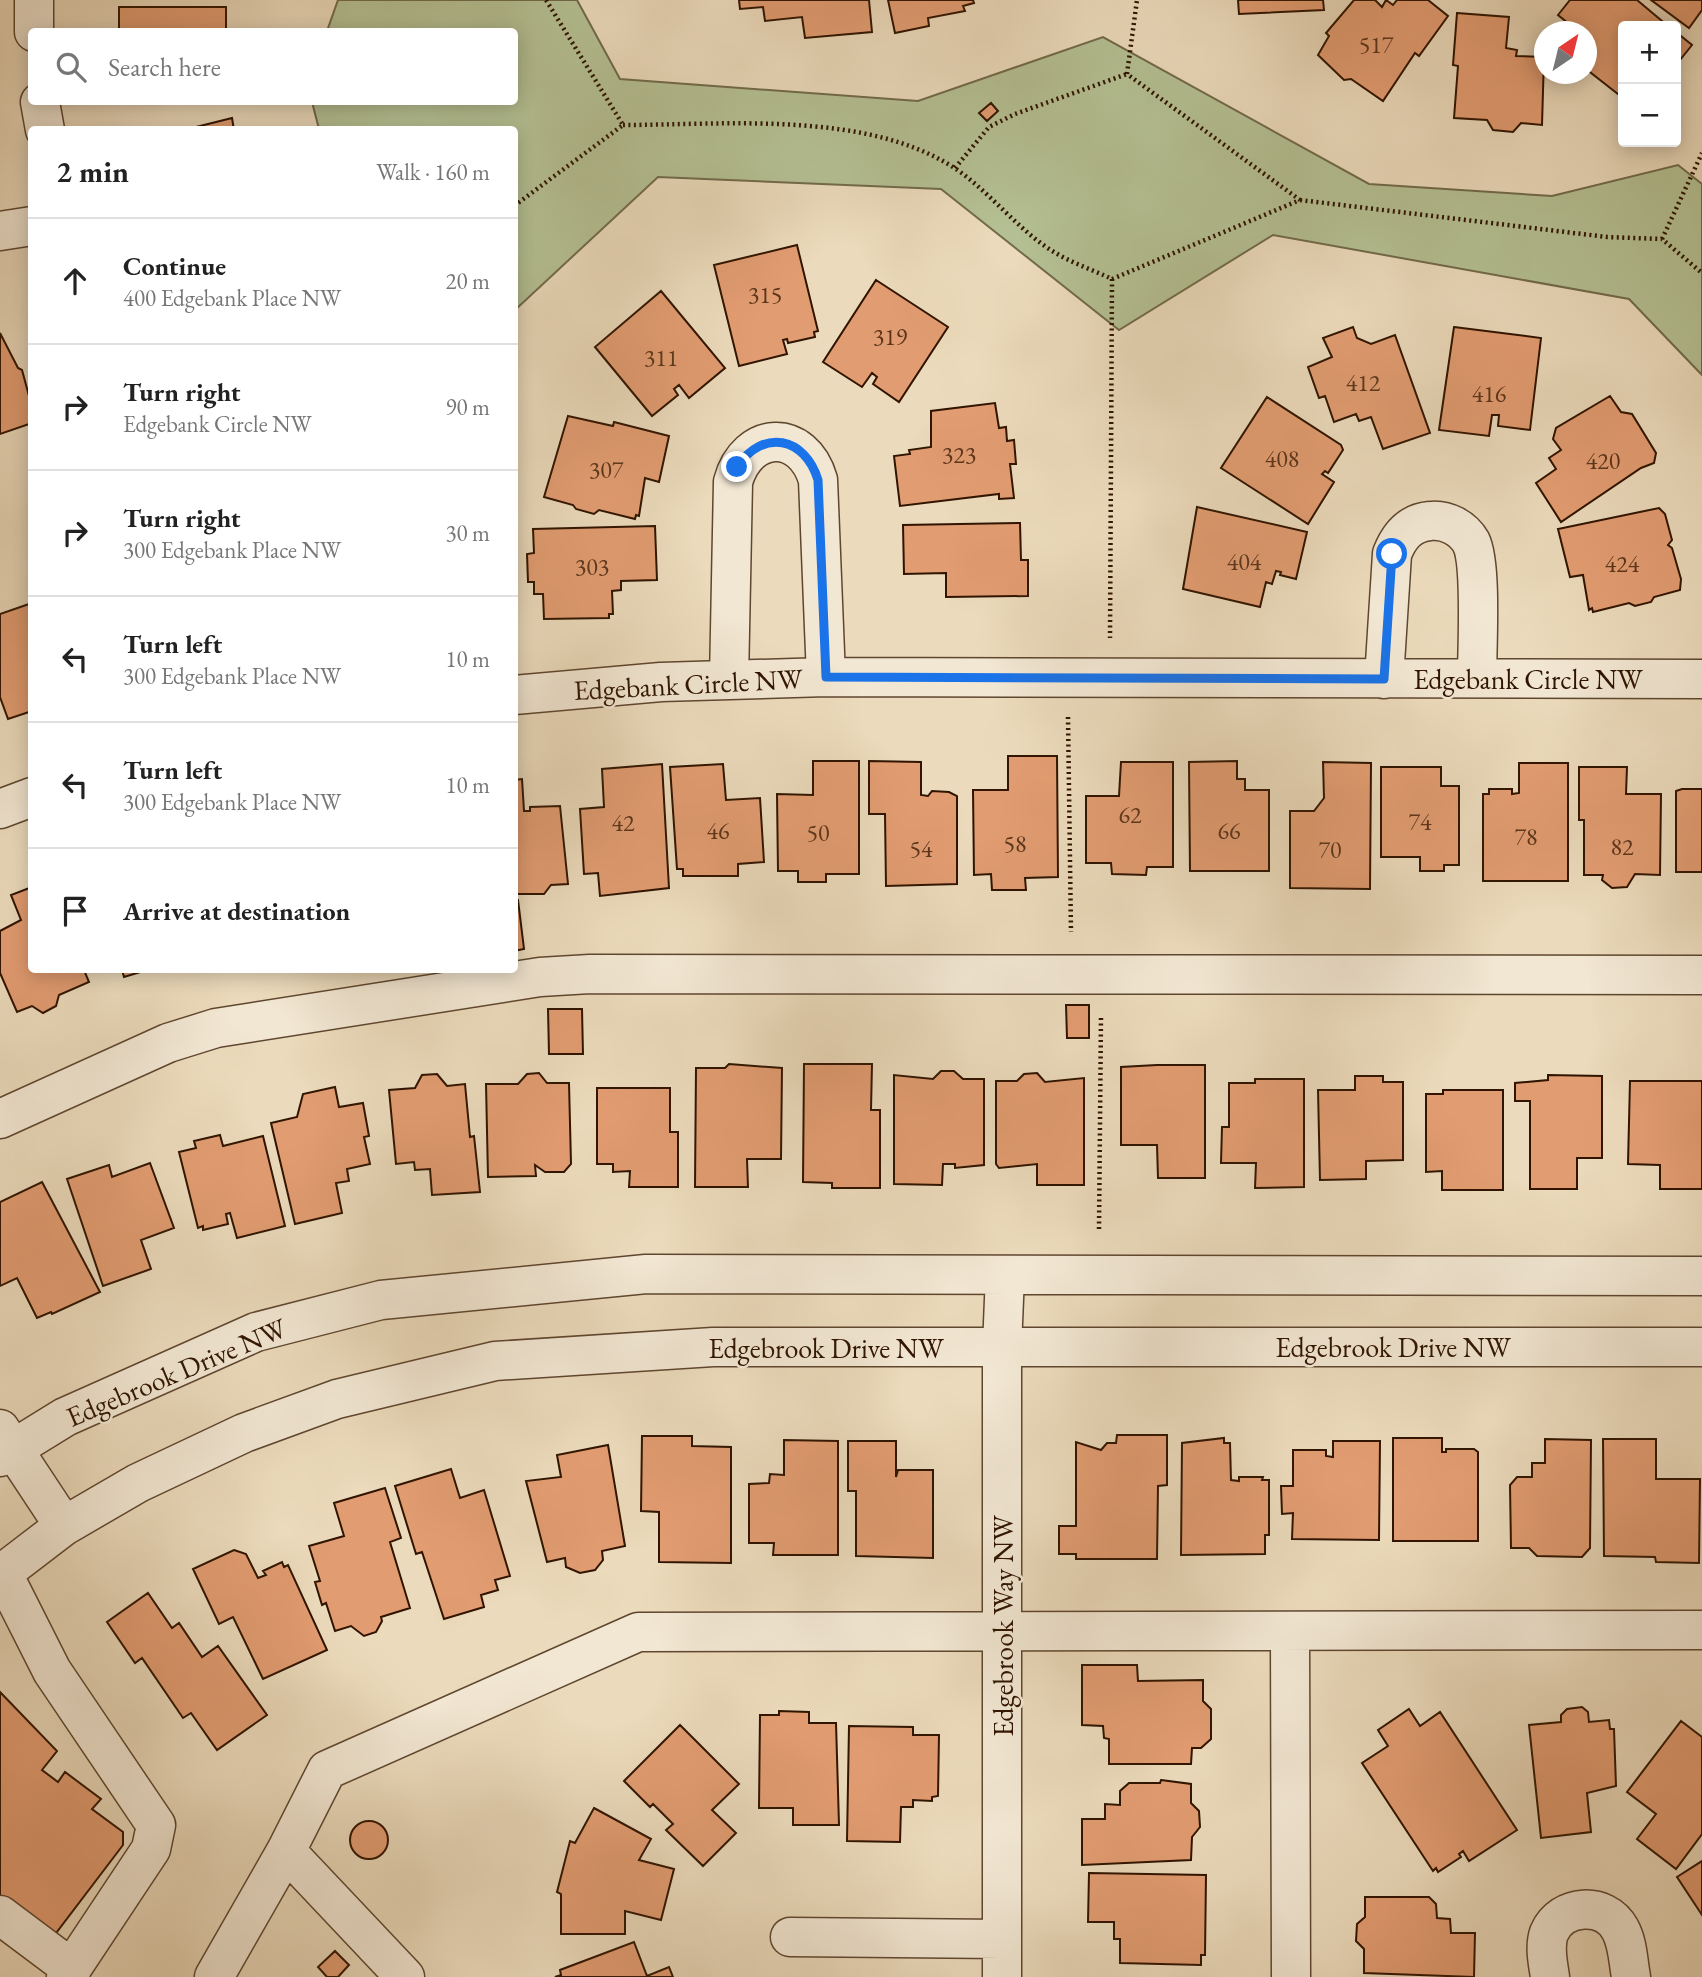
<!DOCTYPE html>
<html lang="en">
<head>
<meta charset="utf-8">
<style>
  :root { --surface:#fff; --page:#f2f2f2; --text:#222; --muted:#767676; --line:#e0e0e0 }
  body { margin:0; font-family:"EB Garamond",serif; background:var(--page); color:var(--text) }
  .controls { position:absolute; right:21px; top:21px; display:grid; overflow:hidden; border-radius:7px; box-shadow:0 4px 18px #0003 }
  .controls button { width:63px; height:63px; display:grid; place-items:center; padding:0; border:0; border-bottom:2px solid var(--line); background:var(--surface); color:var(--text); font:35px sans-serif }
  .compass { position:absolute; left:1534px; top:21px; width:63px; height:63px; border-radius:50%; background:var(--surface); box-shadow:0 4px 18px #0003; rotate:35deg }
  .stop { position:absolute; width:21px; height:21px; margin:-16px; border:5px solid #1a73e8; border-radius:50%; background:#fff }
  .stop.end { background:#1a73e8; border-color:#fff; box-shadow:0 2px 7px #0008 }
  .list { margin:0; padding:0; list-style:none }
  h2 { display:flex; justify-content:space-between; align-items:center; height:91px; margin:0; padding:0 28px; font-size:30px }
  h2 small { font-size:23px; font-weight:400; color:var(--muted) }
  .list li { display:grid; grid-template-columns:46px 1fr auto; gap:21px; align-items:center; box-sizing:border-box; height:126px; padding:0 28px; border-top:2px solid var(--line) }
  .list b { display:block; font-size:26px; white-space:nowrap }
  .list p { margin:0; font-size:23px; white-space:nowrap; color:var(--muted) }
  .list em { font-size:23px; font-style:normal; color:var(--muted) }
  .icon { flex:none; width:38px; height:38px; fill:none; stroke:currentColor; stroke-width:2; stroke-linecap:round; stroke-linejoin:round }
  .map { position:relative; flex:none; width:1702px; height:1977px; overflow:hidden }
  .search { position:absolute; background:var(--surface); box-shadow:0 4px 18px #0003; left:28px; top:28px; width:490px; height:77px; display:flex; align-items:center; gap:18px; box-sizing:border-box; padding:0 24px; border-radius:7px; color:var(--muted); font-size:26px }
  .panel { position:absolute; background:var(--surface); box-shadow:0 4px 18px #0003; left:28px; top:126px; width:490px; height:847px; border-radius:7px }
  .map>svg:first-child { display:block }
  .green { fill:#b4c093; stroke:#726a4a; stroke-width:2 }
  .building { fill:#e29c71; stroke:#301400; stroke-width:2 }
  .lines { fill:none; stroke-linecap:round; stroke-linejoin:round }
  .minor-casing { stroke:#5f462f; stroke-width:41 }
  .path { stroke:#301400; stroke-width:4.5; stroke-dasharray:2 3.5; stroke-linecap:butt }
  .minor { stroke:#f2e7d3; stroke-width:38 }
  .route { stroke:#1a73e8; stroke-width:9 }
  .labels { text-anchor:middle; stroke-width:5; stroke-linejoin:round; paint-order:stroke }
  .number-label { font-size:24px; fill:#5c361c }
  .street-label { font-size:28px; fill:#301400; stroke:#f2e7d3 }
</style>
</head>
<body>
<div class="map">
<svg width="1702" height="1977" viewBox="0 0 1702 1977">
  <rect width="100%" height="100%" fill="#ebdabb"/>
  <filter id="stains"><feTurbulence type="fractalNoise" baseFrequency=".00286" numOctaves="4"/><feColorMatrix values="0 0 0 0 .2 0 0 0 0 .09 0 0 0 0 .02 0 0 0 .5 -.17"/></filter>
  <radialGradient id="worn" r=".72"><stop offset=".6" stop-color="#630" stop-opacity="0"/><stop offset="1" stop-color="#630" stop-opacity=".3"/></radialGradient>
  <path class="green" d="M338 0H577L620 79 918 101 1103 37 1369 184 1552 196 1678 165 1702 184V375L1629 299 1273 235 1119 330 941 189 658 177 515 310 514 130 319 129 312 102H514V32L327 31Z"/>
  <path class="building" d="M739 0H869L872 32 805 38 802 17 765 21 763 7 740 9Z
    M888 0H973L974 3 963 6 965 11 928 18 929 26 895 33Z
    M1238 0H1323L1324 10 1239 14Z
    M1354 0H1375L1382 7 1386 0 1393 5 1397 0H1428L1448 16 1419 56 1415 53 1383 101 1351 79 1344 80 1318 55 1329 36 1326 33Z
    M1570 0H1637L1668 26H1623V98L1586 69V32H1579L1558 15Z
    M1651 0H1702V10L1689 28Z
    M119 7H226V32H119Z
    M1457 13 1509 17 1506 48 1517 50 1516 56 1544 57 1542 125 1521 123 1513 132 1493 130 1487 120 1454 118 1458 66 1453 65Z
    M1676 32 1692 45 1676 65Z
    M991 103 998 111 987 121 979 113Z
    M232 118 234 130H184Z
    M797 245 818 331 814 332 815 337 788 343 787 339 783 340 787 354 739 366 714 265Z
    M876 280 948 327 899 402 873 384 877 377 872 373 862 387 823 362Z
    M661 291 725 368 689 398 679 385 674 389 678 395 652 416 595 347Z
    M1353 327 1357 338 1371 344 1395 335 1430 433 1383 449 1371 417 1359 421 1356 414 1334 422 1325 396 1319 398 1308 367 1332 357 1323 338Z
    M1454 327 1541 338 1530 430 1498 426 1499 415H1492L1489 436 1439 430Z
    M0 333 18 368 22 370 32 407V423L0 434Z
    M1610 396 1621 412 1632 414 1656 453 1654 463 1641 468 1561 522 1536 483 1556 469 1549 458 1561 450 1553 439 1556 428Z
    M1267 397 1341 445 1343 450 1328 473 1325 471 1322 474 1334 482 1308 524 1221 468Z
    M995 403 999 428 1006 427 1007 441 1014 440 1016 464H1010L1014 498 999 499V494L900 506 894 456 910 454 909 450 931 447V411Z
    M568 416 613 426 614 422 669 436 659 482 645 478 639 516 636 515 635 519 599 510 594 514 576 509 573 505 544 497Z
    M1197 507 1307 532 1296 579 1280 575 1281 572 1276 571 1272 584 1266 582 1260 607 1183 589Z
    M1659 508 1665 514 1672 540 1668 545 1672 548 1681 579 1680 590 1654 597 1651 602 1635 606 1629 603 1593 612 1592 608 1589 610 1583 575 1570 577 1558 529Z
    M1020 523 1021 560H1028V596L946 597V573L904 574 903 525Z
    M655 526 657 580 621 581V590L612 591 613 614H609V618L544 619 543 594H534V582H528L527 554 534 553 533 529Z
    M32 603V711L8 719 0 697V614Z
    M1008 756H1057L1058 877 1025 878 1026 890H992L991 874 974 875 973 790H1008Z
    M813 761H859V874H826V882H798V871H778L777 794 813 795Z
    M869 761 921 762V795L928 796 932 791 949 792 957 796V884L886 886 885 814H869Z
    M1237 761V779H1245V790H1269V871H1190L1189 762Z
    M1121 762H1173V867H1147L1146 875 1112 874 1111 863H1086V796H1119Z
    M1323 762 1371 763 1370 889 1290 888V811H1314L1324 798Z
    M1519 763H1568V881H1483V794H1489V789H1512V794L1519 793Z
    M662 764 669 888 600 896 598 873 584 874 580 809 604 807 602 769Z
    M723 764 726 800 760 798 764 862 738 864V876H683V869H677L670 767Z
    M1381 767H1441V786H1459V865H1444V871H1420V857H1381Z
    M1579 767H1627L1626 794H1661L1660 875 1635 874 1627 887 1612 888 1602 880 1603 875H1584V820H1579Z
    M522 779 524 811H530V807L560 806 568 884 551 885 544 894H514V780Z
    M1682 789H1702V872H1676V791Z
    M32 887V970H84L89 982 59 995 56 1006 43 1013 32 1006 17 1012 0 973V931L21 920 11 895Z
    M514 900H518L524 949 514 951Z
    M122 970H147L124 977Z
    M1066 1005H1089V1038H1067Z
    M548 1009H582L583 1054H549Z
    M729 1064 782 1068 781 1159H747L748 1187H695L696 1068H725Z
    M804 1064H872L871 1110H880V1188H832V1183L803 1182Z
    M1157 1065H1205V1178H1158L1157 1145H1121V1067Z
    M941 1071H954L963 1079H984V1165L955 1168V1164H943L942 1185 894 1184V1075L933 1079Z
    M539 1073 547 1083H569L571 1164 564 1172H545L535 1165 536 1176 488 1177 486 1084H518L527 1074Z
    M1037 1073 1045 1082 1084 1078V1185H1037V1164L999 1168 996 1164V1081H1017L1024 1074Z
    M437 1074 447 1086 465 1084 470 1137 474 1136 480 1192 432 1195 430 1169 415 1170 414 1162 396 1164 389 1090 415 1088 422 1075Z
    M1548 1075 1602 1076V1158H1577V1189H1530V1101H1515V1083L1548 1080Z
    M1355 1076H1383V1082H1403V1160L1366 1161V1179L1320 1180 1318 1090H1355Z
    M1255 1079H1304V1187L1255 1188 1256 1163H1221L1222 1127H1229V1083H1255Z
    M1630 1081H1702V1189H1660V1165L1628 1164Z
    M335 1087 339 1107 363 1103 369 1136 364 1137 370 1164 347 1169 349 1181 336 1183 342 1213 295 1224 271 1123 297 1117 303 1094Z
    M597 1088H670V1132H678V1187H629L630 1171 613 1172V1164H597Z
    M1443 1090H1503V1190H1442V1171L1426 1172V1094H1443Z
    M220 1135 223 1146 263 1136 285 1226 237 1238 230 1213 226 1214 228 1224 203 1230V1226L198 1228 179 1152 196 1148 194 1141Z
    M150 1163 174 1228 141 1240 151 1269 103 1286 67 1179 109 1165 112 1177Z
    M42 1182 100 1292 52 1314 51 1312 37 1318 17 1278 0 1286V1202Z
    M1117 1435H1167V1485L1158 1486 1157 1559H1076V1554H1059V1526H1076V1442L1101 1450 1107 1443H1116Z
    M642 1436H692V1446L731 1447V1563L659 1562V1512L641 1511Z
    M1224 1438V1443H1230L1231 1480 1239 1481V1477H1263L1262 1480H1269V1535H1265V1554L1181 1555 1182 1443Z
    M1393 1438H1442V1452H1446V1449H1474L1478 1452V1541H1393Z
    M1545 1439 1591 1440 1590 1548 1582 1557 1537 1556 1529 1548H1511L1510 1485 1517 1477H1532V1463H1545Z
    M1603 1439H1656V1479H1700L1699 1563 1656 1562 1655 1557 1604 1556Z
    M784 1440 838 1441V1555H773L774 1543H749V1484L769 1483 770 1474 784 1475Z
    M848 1441H896V1477L898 1470H933V1558L856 1556V1491H848Z
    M1333 1441H1380L1379 1540 1292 1539 1293 1513 1282 1514 1281 1486H1293V1450H1326V1456L1333 1457Z
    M608 1445 625 1546 602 1551 603 1560 595 1570 580 1573 566 1567 565 1558 547 1562 526 1481 561 1477 557 1455Z
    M451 1469 460 1498 484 1490 510 1576 495 1580 498 1590 481 1595 484 1607 444 1619 422 1552 416 1554 395 1486Z
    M385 1488 401 1538 390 1542 410 1608 381 1617 382 1621 376 1632 364 1636 351 1626 335 1631 326 1603 322 1605 315 1582 320 1581 309 1546 344 1536 334 1503Z
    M234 1550 246 1554 258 1578 266 1575 263 1571 282 1562 284 1567 288 1565 327 1650 263 1679 233 1617 219 1624 193 1569Z
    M148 1593 172 1628 179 1623 202 1657 218 1646 267 1715 217 1750 191 1713 183 1718 142 1658 135 1663 107 1622Z
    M1082 1665H1137L1138 1681 1203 1680V1701L1211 1709V1739L1201 1748H1192L1191 1764H1109V1739L1104 1738 1103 1726 1082 1725Z
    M0 1692 57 1751 42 1770 58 1782 65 1772 101 1799 92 1809 123 1832V1845L53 1937 0 1896Z
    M1582 1707 1588 1712 1589 1722 1609 1720 1610 1729H1614L1616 1786 1587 1793 1591 1832 1541 1838 1529 1725 1561 1722V1715L1567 1709Z
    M1409 1709 1420 1726 1440 1712 1517 1830 1469 1861 1463 1851 1459 1854 1461 1857 1438 1872 1436 1868 1433 1871 1362 1763 1388 1746 1378 1730Z
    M779 1711 809 1712V1723H836L839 1825H793V1808H759L760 1715H779Z
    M1681 1721 1702 1737V1834L1676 1869 1637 1839 1656 1814 1627 1792Z
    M680 1725 739 1784 712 1810 736 1833 703 1866 666 1830 673 1824 653 1804 650 1807 624 1781Z
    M849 1726 913 1727V1735H939L938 1796 932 1797V1801L913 1800V1807H901L900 1842 847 1841Z
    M1161 1780 1191 1784V1803L1199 1811 1200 1827 1192 1837 1191 1860 1082 1865V1819H1105V1804L1120 1805V1791L1129 1783H1160Z
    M594 1808 651 1839 639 1860 674 1869 661 1920 625 1911V1934H561V1894L557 1892 570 1841 575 1843Z
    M350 1840a19 19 0 1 1 38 0a19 19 0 1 1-38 0Z
    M1702 1861V1915L1677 1877Z
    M1089 1873 1206 1875 1205 1955H1201V1965L1120 1963V1939H1114V1922H1088Z
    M1365 1897H1429L1436 1904 1437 1918 1450 1919 1451 1933H1475L1474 1977 1364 1973V1949L1356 1941 1357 1924 1365 1917Z
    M634 1942 647 1976 669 1967 673 1977H555L561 1975 560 1970Z
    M335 1951 349 1965 338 1977H327L318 1967Z"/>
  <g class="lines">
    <g class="minor-casing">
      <path id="minor" d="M34 32V0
        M40 102 45 130
        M0 231 32 226
        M1384 679 1392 554C1399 536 1409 523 1430 521 1446 519 1463 528 1471 542 1482 564 1477 649 1477 678
        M729 680 733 482C747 430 803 428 818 480L826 677
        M514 695 661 682 826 677 1702 679
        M0 809 32 797
        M0 1119 168 1043 216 1028 540 977 590 974 1702 975
        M0 1429 64 1526
        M0 1457 65 1417 256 1332 381 1300 646 1274 1702 1276
        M3 1574 52 1671 156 1825 151 1849 66 1977
        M0 1575 64 1526 138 1483 244 1433 337 1399 495 1361 713 1347H1702
        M1290 1632 1291 1977
        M286 1851 405 1977
        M0 1915 72 1969
        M790 1937 1002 1939
        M214 1977 286 1851 327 1770 638 1632 1702 1630
        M1002 1977V1347L1005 1275
        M1550 1977C1548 1963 1544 1947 1549 1933 1561 1904 1605 1901 1620 1929 1628 1943 1628 1961 1631 1977"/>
    </g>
    <path class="path" d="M1127 74 1137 0
      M623 125C726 125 867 110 956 169 991 193 1019 231 1054 252 1072 263 1093 270 1112 279L1110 638
      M955 168 989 127 1015 114 1127 74
      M1300 200 1607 237 1662 239 1702 273
      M514 206 623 125 546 0
      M1662 239 1702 153
      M1112 279 1300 200 1127 74
      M1068 717 1071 932
      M1099 1229 1101 1016"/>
    <use href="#minor" class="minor"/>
  </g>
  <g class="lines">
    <path class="route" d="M737 467C763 428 805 437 818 480L826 677 1384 679 1392 554"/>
  </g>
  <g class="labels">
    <g class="number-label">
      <text x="1376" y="53">517</text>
      <text x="765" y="303">315</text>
      <text x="890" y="345">319</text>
      <text x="661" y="366">311</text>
      <text x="1363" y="391">412</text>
      <text x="1489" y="402">416</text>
      <text x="959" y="463">323</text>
      <text x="1282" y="467">408</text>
      <text x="1603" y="469">420</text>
      <text x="606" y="478">307</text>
      <text x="1244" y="570">404</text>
      <text x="1622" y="572">424</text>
      <text x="592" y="575">303</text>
      <text x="1130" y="823">62</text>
      <text x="1420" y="830">74</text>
      <text x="623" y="831">42</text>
      <text x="718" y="839">46</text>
      <text x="1229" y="839">66</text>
      <text x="818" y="841">50</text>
      <text x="1526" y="845">78</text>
      <text x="1015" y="852">58</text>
      <text x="1622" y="855">82</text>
      <text x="921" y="857">54</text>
      <text x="1330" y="858">70</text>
    </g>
    <g class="street-label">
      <text x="1528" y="689">Edgebank Circle NW</text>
      <text transform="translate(688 684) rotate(-3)" y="10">Edgebank Circle NW</text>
      <text x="1393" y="1357">Edgebrook Drive NW</text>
      <text x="826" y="1358">Edgebrook Drive NW</text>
      <text transform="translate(176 1372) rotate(-23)" y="10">Edgebrook Drive NW</text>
      <text transform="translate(1003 1626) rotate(-90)" y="10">Edgebrook Way NW</text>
    </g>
  </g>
  <rect width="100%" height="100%" filter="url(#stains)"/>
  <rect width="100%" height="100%" fill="url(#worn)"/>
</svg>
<div class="controls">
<button>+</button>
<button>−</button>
</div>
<svg class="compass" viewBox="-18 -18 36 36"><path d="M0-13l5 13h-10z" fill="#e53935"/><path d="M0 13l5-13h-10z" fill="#767676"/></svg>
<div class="stop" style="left:1392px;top:554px"></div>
<div class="stop end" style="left:737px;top:467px"></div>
<div class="search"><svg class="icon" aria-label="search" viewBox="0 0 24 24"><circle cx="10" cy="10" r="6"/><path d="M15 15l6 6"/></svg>Search here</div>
<section class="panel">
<h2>2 min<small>Walk · 160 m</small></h2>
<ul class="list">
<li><svg class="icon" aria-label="ahead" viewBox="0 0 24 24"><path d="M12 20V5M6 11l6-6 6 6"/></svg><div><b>Continue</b><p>400 Edgebank Place NW</p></div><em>20 m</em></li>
<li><svg class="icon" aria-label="right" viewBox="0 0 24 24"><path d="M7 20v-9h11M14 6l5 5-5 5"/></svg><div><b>Turn right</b><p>Edgebank Circle NW</p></div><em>90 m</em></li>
<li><svg class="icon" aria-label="right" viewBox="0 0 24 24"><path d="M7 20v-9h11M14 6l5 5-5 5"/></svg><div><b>Turn right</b><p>300 Edgebank Place NW</p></div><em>30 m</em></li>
<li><svg class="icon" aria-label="left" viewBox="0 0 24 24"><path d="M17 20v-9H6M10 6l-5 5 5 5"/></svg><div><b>Turn left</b><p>300 Edgebank Place NW</p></div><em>10 m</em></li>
<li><svg class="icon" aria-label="left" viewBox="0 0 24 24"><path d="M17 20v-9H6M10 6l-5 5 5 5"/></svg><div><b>Turn left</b><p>300 Edgebank Place NW</p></div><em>10 m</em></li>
<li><svg class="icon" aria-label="arrive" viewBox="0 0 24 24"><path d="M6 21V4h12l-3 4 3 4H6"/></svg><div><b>Arrive at destination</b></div></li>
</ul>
</section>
</div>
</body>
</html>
